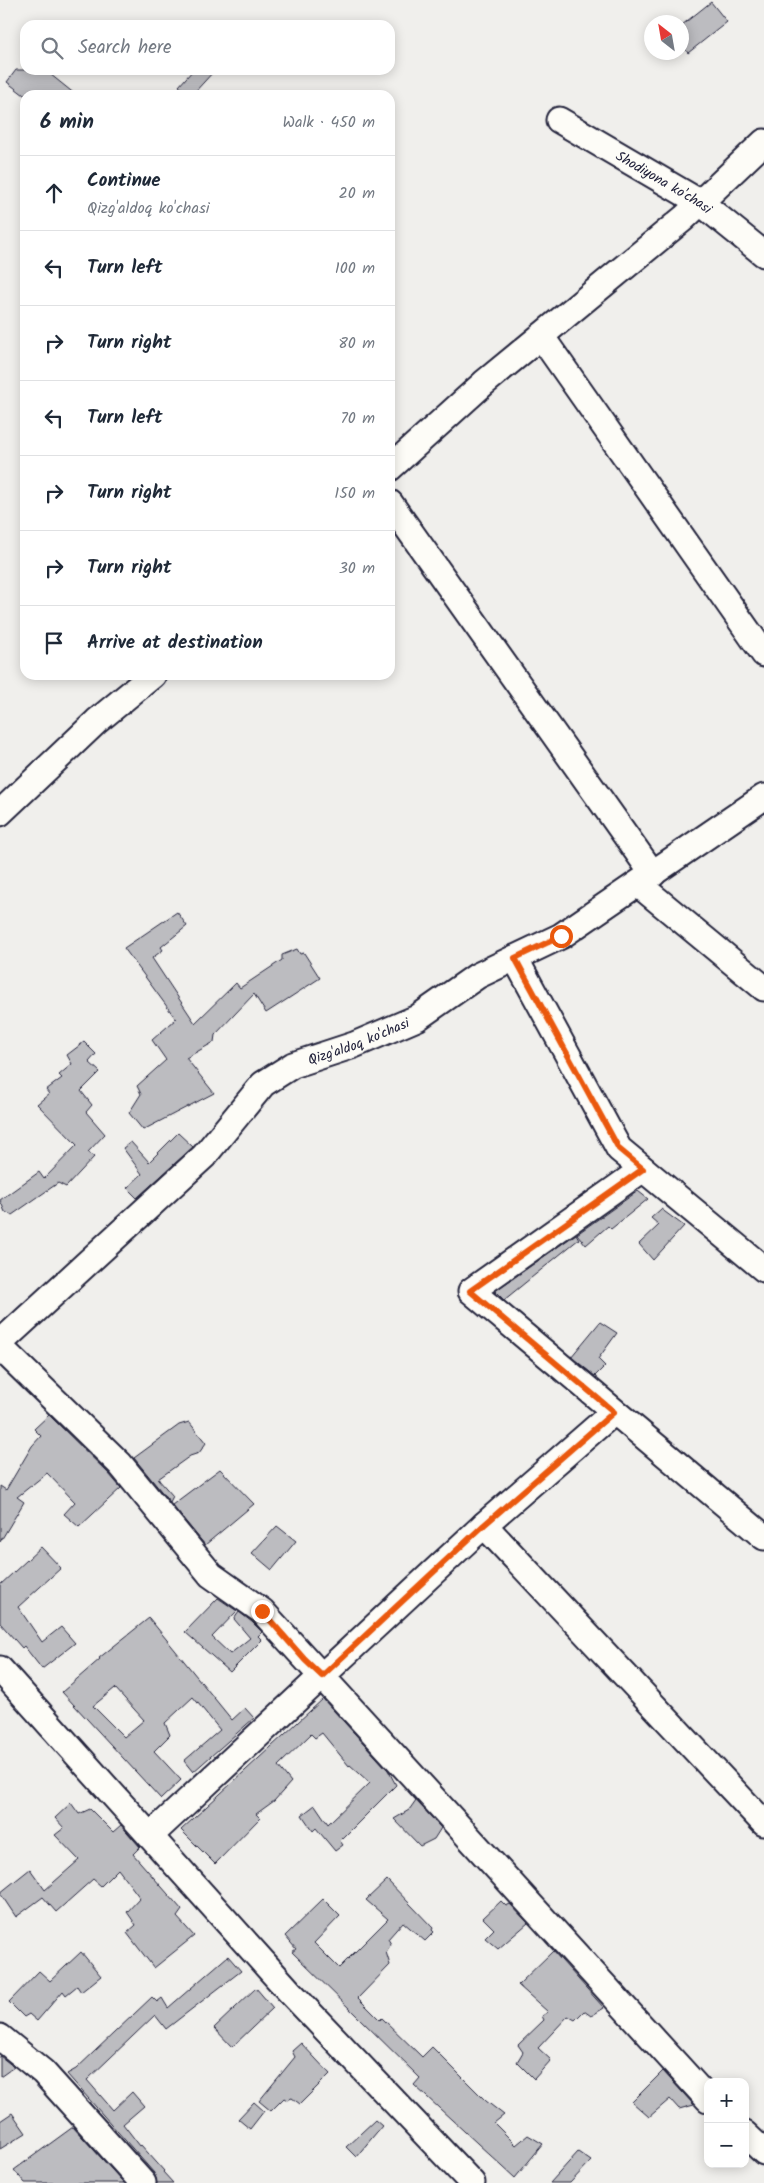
<!DOCTYPE html>
<html lang="en">
<head>
<meta charset="utf-8">
<style>
  :root { --surface:#fff; --page:#f6f6f7; --text:#1f2937; --muted:#747a83; --line:#e0e1e3 }
  body { margin:0; font-family:Kalam,sans-serif; background:var(--page); color:var(--text) }
  .controls { position:absolute; right:15px; bottom:15px; display:grid; overflow:hidden; border-radius:10px; box-shadow:0 2px 12px #0003 }
  .controls button { width:45px; height:45px; display:grid; place-items:center; padding:0; border:0; border-bottom:1px solid var(--line); background:var(--surface); color:var(--text); font:25px sans-serif }
  .compass { position:absolute; left:644px; top:15px; width:45px; height:45px; border-radius:50%; background:var(--surface); box-shadow:0 2px 12px #0003; rotate:329deg }
  .stop { position:absolute; width:15px; height:15px; margin:-11px; border:4px solid #ea580c; border-radius:50%; background:#fff }
  .stop.end { background:#ea580c; border-color:#fff; box-shadow:0 1px 5px #0008 }
  .list { margin:0; padding:0; list-style:none }
  h2 { display:flex; justify-content:space-between; align-items:center; height:65px; margin:0; padding:0 20px; font-size:21px }
  h2 small { font-size:16px; font-weight:400; color:var(--muted) }
  .list li { display:grid; grid-template-columns:32px 1fr auto; gap:15px; align-items:center; box-sizing:border-box; height:75px; padding:0 20px; border-top:1px solid var(--line) }
  .list b { display:block; font-size:19px; white-space:nowrap }
  .list p { margin:0; font-size:16px; white-space:nowrap; color:var(--muted) }
  .list em { font-size:16px; font-style:normal; color:var(--muted) }
  .icon { flex:none; width:28px; height:28px; fill:none; stroke:currentColor; stroke-width:2; stroke-linecap:round; stroke-linejoin:round }
  .map { position:relative; flex:none; width:764px; height:2183px; overflow:hidden }
  .search { position:absolute; background:var(--surface); box-shadow:0 2px 12px #0003; left:20px; top:20px; width:375px; height:55px; display:flex; align-items:center; gap:12px; box-sizing:border-box; padding:0 18px; border-radius:15px; color:var(--muted); font-size:19px }
  .panel { position:absolute; background:var(--surface); box-shadow:0 2px 12px #0003; left:20px; top:90px; width:375px; height:590px; border-radius:15px }
  .map>svg:first-child { display:block }
  .building { fill:#bcbcc0; stroke:#22223b; fill-rule:evenodd }
  .lines { fill:none; stroke-linecap:round; stroke-linejoin:round }
  .minor-casing { stroke:#22223b; stroke-width:29 }
  .minor { stroke:#fdfcf7; stroke-width:25 }
  .route { stroke:#ea580c; stroke-width:6 }
  .labels { text-anchor:middle; stroke-width:4.5; stroke-linejoin:round; paint-order:stroke }
  .street-label { font-size:14px; fill:#22223b; stroke:#fdfcf7 }
</style>
</head>
<body>
<div class="map">
<svg width="764" height="2183" viewBox="0 0 764 2183">
  <rect width="100%" height="100%" fill="#f0efec"/>
  <filter id="ink" filterUnits="userSpaceOnUse"><feTurbulence type="fractalNoise" baseFrequency=".02" numOctaves="2"/><feDisplacementMap in="SourceGraphic" scale="10" xChannelSelector="R" yChannelSelector="G"/><feConvolveMatrix kernelMatrix="1 2 1 2 8 2 1 2 1" color-interpolation-filters="sRGB"/></filter>
  <g filter="url(#ink)">
    <path class="building" d="M711 2 727 22 688 53 682 45V25Z
      M16 70H45L76 95H24L7 82Z
      M193 70H215L192 95H189L179 86Z
      M177 912 187 926 161 947 163 950 152 958 195 1023 236 983 240 988 282 960V955L297 949 300 954 304 953 320 978 266 1013 254 994 215 1035 214 1042 186 1058 214 1093 143 1130 129 1113 141 1094 137 1086 166 1060 152 1040 176 1019 124 948Z
      M84 1042 96 1054 89 1062 100 1072 81 1091 92 1105 86 1112 105 1134 88 1152 94 1157 66 1187 58 1183 12 1215 5 1212 0 1200 39 1172 44 1179 77 1145 37 1104 49 1094 46 1090 62 1078 59 1075 72 1064 67 1055Z
      M178 1133 193 1147 137 1198 127 1188 142 1174 123 1148 131 1142 149 1162Z
      M638 1191 648 1199 611 1229 608 1226 586 1245 577 1234Z
      M661 1209 684 1226 653 1260 639 1244 659 1225 651 1218Z
      M576 1234 579 1239 504 1300 495 1291Z
      M600 1322 617 1333 598 1359 605 1366 595 1376 571 1357Z
      M49 1415 109 1474 121 1488 79 1527 64 1514 75 1502 47 1473 17 1497 24 1502 0 1542V1486L6 1490 32 1446 41 1436 34 1429Z
      M189 1422 206 1443 199 1453 190 1456 158 1479 173 1496 170 1502 134 1458 179 1425Z
      M220 1469 254 1504 205 1545 172 1505Z
      M277 1526 296 1541 272 1570 252 1553Z
      M41 1547 61 1568 18 1607 42 1642 61 1627 75 1643 42 1669 24 1646 22 1648 0 1623V1585Z
      M218 1598 237 1611 212 1637 230 1654 250 1638 234 1619 239 1612 252 1622 262 1632 258 1636 262 1640 230 1672 185 1632Z
      M149 1618 232 1720 245 1708 254 1718 193 1772 184 1761 220 1730 193 1697 165 1723 170 1735 154 1751 181 1780 161 1799 62 1692 100 1659 99 1658ZM115 1688 144 1720 124 1737 93 1706Z
      M323 1699 388 1770 396 1785 340 1841 343 1845 335 1851 316 1828 313 1831 302 1815 315 1805 328 1824 370 1783 350 1765 349 1766 322 1733 315 1738 311 1734 278 1766 291 1782 274 1801 256 1814 260 1818 215 1864 181 1830Z
      M416 1800 441 1828 434 1839 420 1846 394 1819 409 1810Z
      M71 1803 79 1814 90 1809 113 1832 121 1825 140 1847 133 1854 182 1910 177 1917 194 1936 154 1968 127 1933 136 1925 127 1912 140 1898 118 1869 101 1886 93 1879 56 1912 43 1897 16 1917 0 1893 30 1869 45 1890 79 1860 55 1835 64 1828 55 1818Z
      M387 1880 433 1928 432 1930 434 1932 425 1941 403 1922 388 1939 391 1944 386 1952 390 1965 358 1998 380 2020 382 2018 422 2057 432 2047 486 2101 504 2115 494 2123 516 2145 528 2135 543 2144 515 2178 414 2085 420 2078 292 1952 296 1949 285 1936 323 1899 340 1916 314 1943 339 1968 388 1919 366 1900Z
      M501 1901 506 1906 510 1904 528 1923 498 1949 485 1938 494 1929 483 1918Z
      M553 1951 604 2008 591 2016 584 2011 575 2020 568 2016 538 2048 551 2060 534 2079 517 2062 523 2052 518 2045 544 2020 542 2016 548 2012 518 1985Z
      M81 1952 101 1976 81 1992 77 1986 66 1995 63 1991 37 2021 29 2014 24 2017 9 2002 39 1971 50 1981Z
      M228 1956 241 1971 166 2029 155 2015 87 2080 113 2110 132 2092 144 2106 123 2124 140 2146 141 2145 164 2171 163 2172 173 2183H157L154 2173 67 2074 76 2069 152 1997 157 2002 162 1998 168 2008Z
      M256 1988 273 2008 232 2047 214 2028Z
      M301 2043 330 2074 300 2104 292 2098 287 2100 284 2098 271 2111 259 2101 295 2057 292 2051Z
      M0 2056 14 2067 0 2077Z
      M663 2071 694 2105 679 2109 670 2099 649 2117 632 2102Z
      M254 2102 264 2111 250 2129 238 2119Z
      M12 2113 26 2133 0 2149V2121Z
      M375 2120 382 2126 356 2157 346 2147Z
      M73 2127 124 2183H25L14 2170Z
      M578 2152 591 2161 570 2183H550Z"/>
    <g class="lines">
      <g class="minor-casing">
        <g id="minor">
          <path id="s1" d="M559 120 701 203 764 254"/>
          <path d="M541 336 764 654"/>
          <path d="M390 468 484 383 684 218 764 142"/>
          <path d="M390 503 653 874"/>
          <path d="M0 813 97 721 153 675"/>
          <path d="M638 884 764 988"/>
          <path d="M515 958 619 1149 764 1269"/>
          <path d="M643 1169 471 1291 764 1537"/>
          <path id="s2" d="M0 1343 204 1156 263 1084 293 1065 354 1045 417 1018 477 976 561 936 764 797"/>
          <path d="M0 1347 120 1464 211 1575 262 1611 708 2099"/>
          <path d="M484 1525 764 1823"/>
          <path d="M0 1669 290 1992 472 2183"/>
          <path d="M150 1836 484 1525 614 1412"/>
          <path d="M0 2037 43 2072 143 2183"/>
          <path d="M745 2134 764 2152"/>
        </g>
      </g>
      <use href="#minor" class="minor"/>
    </g>
  </g>
  <g class="lines" filter="url(#ink)">
    <path class="route" d="M262 1611 305 1660 322 1676 484 1525 614 1412 470 1291 643 1169 619 1149 515 958 561 936"/>
  </g>
  <g class="labels">
    <g class="street-label">
      <text dy="5" stroke="none"><textPath href="#s1" startOffset="122">Shodiyona ko'chasi</textPath></text>
      <text dy="5" stroke="none"><textPath href="#s2" startOffset="475">Qizg'aldoq ko'chasi</textPath></text>
    </g>
  </g>
</svg>
<div class="controls">
<button>+</button>
<button>−</button>
</div>
<svg class="compass" viewBox="-18 -18 36 36"><path d="M0-13l5 13h-10z" fill="#e53935"/><path d="M0 13l5-13h-10z" fill="#747a83"/></svg>
<div class="stop" style="left:561px;top:936px"></div>
<div class="stop end" style="left:262px;top:1611px"></div>
<div class="search"><svg class="icon" aria-label="search" viewBox="0 0 24 24"><circle cx="10" cy="10" r="6"/><path d="M15 15l6 6"/></svg>Search here</div>
<section class="panel">
<h2>6 min<small>Walk · 450 m</small></h2>
<ul class="list">
<li><svg class="icon" aria-label="ahead" viewBox="0 0 24 24"><path d="M12 20V5M6 11l6-6 6 6"/></svg><div><b>Continue</b><p>Qizg'aldoq ko'chasi</p></div><em>20 m</em></li>
<li><svg class="icon" aria-label="left" viewBox="0 0 24 24"><path d="M17 20v-9H6M10 6l-5 5 5 5"/></svg><div><b>Turn left</b></div><em>100 m</em></li>
<li><svg class="icon" aria-label="right" viewBox="0 0 24 24"><path d="M7 20v-9h11M14 6l5 5-5 5"/></svg><div><b>Turn right</b></div><em>80 m</em></li>
<li><svg class="icon" aria-label="left" viewBox="0 0 24 24"><path d="M17 20v-9H6M10 6l-5 5 5 5"/></svg><div><b>Turn left</b></div><em>70 m</em></li>
<li><svg class="icon" aria-label="right" viewBox="0 0 24 24"><path d="M7 20v-9h11M14 6l5 5-5 5"/></svg><div><b>Turn right</b></div><em>150 m</em></li>
<li><svg class="icon" aria-label="right" viewBox="0 0 24 24"><path d="M7 20v-9h11M14 6l5 5-5 5"/></svg><div><b>Turn right</b></div><em>30 m</em></li>
<li><svg class="icon" aria-label="arrive" viewBox="0 0 24 24"><path d="M6 21V4h12l-3 4 3 4H6"/></svg><div><b>Arrive at destination</b></div></li>
</ul>
</section>
</div>
</body>
</html>
